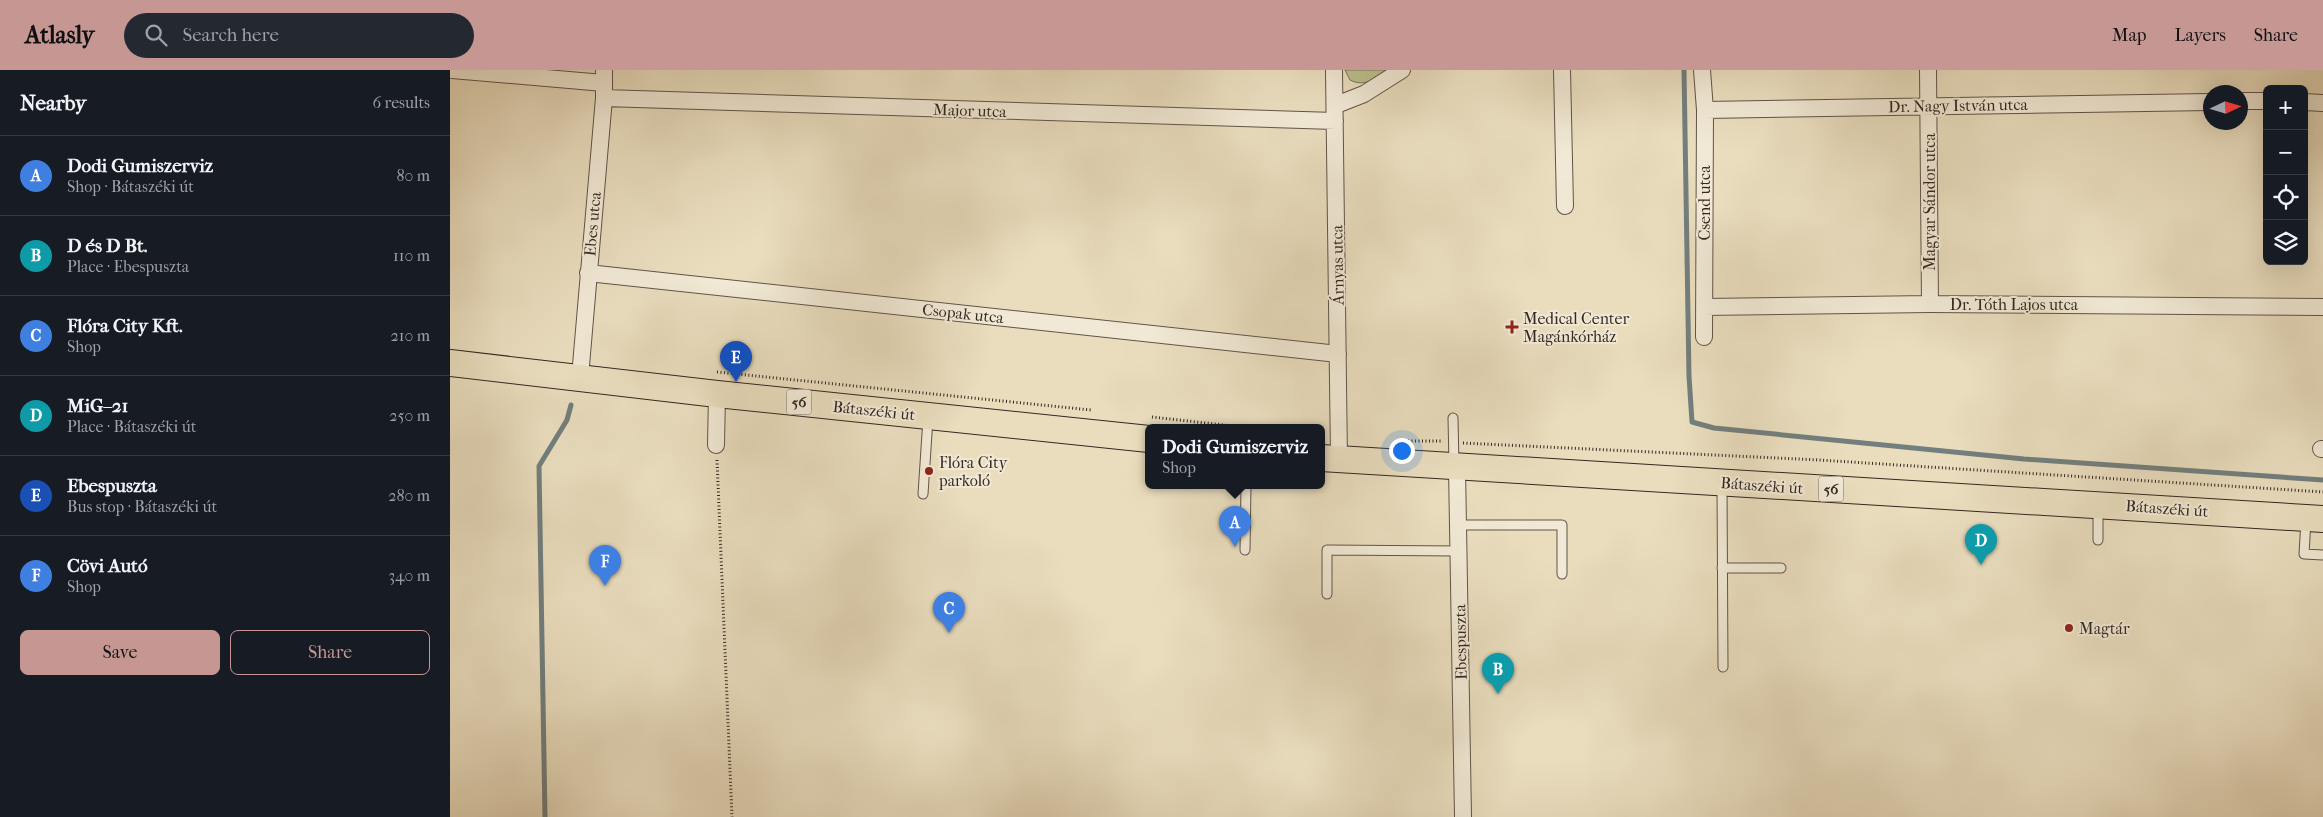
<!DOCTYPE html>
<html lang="en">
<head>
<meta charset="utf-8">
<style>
  :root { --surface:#171b24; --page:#242831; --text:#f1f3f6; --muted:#9ea1a6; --line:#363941; --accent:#c59692 }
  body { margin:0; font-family:"IM FELL French Canon",serif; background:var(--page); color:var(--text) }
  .controls { position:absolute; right:15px; top:15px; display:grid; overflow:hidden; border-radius:8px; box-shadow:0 5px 20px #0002 }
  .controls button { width:45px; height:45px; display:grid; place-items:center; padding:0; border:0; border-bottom:1px solid var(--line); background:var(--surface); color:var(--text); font:25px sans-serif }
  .compass { position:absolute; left:1753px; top:15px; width:45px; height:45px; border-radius:50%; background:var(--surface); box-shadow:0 5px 20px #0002; rotate:86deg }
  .you { position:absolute; left:951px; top:380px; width:18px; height:18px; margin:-12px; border:4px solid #fff; border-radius:50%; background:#1a73e8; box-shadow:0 0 0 8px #1a73e833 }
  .badge { display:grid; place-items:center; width:32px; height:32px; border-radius:50%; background:var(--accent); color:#fff; font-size:16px; font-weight:700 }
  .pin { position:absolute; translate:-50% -41px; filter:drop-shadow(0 1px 2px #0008) }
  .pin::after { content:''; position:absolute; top:26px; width:18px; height:15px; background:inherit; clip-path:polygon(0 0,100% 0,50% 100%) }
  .popup { position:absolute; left:695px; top:354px; width:180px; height:65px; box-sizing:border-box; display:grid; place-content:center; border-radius:8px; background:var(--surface); filter:drop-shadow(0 1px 4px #0005); font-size:16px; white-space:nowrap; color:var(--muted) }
  .popup b { font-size:19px; color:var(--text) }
  .popup::after { content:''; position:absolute; left:50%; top:100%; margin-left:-10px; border:10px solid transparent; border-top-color:var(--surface) }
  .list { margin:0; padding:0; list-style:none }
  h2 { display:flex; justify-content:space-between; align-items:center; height:65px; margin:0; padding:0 20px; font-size:21px }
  h2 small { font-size:16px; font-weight:400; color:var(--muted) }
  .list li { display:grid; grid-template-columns:32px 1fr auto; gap:15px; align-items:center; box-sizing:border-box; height:80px; padding:0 20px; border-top:1px solid var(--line) }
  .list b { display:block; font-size:19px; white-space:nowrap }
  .list p { margin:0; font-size:16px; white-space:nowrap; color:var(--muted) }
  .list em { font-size:16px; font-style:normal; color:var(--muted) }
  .actions { display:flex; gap:10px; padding:15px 20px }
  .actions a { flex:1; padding:11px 0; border:1px solid var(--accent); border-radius:8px; text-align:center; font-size:18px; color:var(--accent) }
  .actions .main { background:var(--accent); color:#111 }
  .icon { flex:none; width:28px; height:28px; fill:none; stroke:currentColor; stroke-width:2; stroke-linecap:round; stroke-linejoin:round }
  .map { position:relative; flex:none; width:1873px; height:747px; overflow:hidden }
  header { display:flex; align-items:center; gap:30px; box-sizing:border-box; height:70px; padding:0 25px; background:var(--accent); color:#111 }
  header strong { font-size:24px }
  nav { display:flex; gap:28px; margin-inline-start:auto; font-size:18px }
  .search { width:350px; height:45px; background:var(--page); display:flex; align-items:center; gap:12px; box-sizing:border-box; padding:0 18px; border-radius:28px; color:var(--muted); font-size:19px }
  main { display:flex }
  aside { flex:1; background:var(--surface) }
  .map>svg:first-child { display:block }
  .green { fill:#bcbf8d; stroke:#787358 }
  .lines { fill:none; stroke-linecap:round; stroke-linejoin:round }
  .stream { stroke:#727f7e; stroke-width:5 }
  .service-casing { stroke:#615449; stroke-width:11 }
  .minor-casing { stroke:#615449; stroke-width:18 }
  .primary-casing { stroke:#342722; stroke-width:28 }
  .path { stroke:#342722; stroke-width:3; stroke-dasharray:1 2.5; stroke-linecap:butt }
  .service { stroke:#f1e9d5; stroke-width:9 }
  .minor { stroke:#f1e9d5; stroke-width:16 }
  .primary { stroke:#e9ddbe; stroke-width:26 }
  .poi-dot { fill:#8f2418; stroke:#f1e9d5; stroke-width:2 }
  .labels { text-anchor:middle; stroke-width:4; stroke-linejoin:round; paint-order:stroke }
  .shield { fill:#f1e9d5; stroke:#6d6158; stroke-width:1 }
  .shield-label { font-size:15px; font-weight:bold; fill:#342722 }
  .street-label { font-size:16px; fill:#342722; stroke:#f1e9d5 }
  .poi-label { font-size:16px; fill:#342722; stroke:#f1e9d5; text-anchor:start }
</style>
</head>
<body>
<header>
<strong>Atlasly</strong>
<div class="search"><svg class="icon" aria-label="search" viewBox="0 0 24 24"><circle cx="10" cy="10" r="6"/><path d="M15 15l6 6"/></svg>Search here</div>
<nav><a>Map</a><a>Layers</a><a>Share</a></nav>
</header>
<main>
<aside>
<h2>Nearby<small>6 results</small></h2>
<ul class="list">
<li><span class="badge" style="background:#3f7fe0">A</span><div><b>Dodi Gumiszerviz</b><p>Shop · Bátaszéki út</p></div><em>80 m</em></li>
<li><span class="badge" style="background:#0f9aa8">B</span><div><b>D és D Bt.</b><p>Place · Ebespuszta</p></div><em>110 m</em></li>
<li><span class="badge" style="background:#3f7fe0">C</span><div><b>Flóra City Kft.</b><p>Shop</p></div><em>210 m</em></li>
<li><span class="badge" style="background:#0f9aa8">D</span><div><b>MiG–21</b><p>Place · Bátaszéki út</p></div><em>250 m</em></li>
<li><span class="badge" style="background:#1a4fb4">E</span><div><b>Ebespuszta</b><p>Bus stop · Bátaszéki út</p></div><em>280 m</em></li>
<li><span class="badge" style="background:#3f7fe0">F</span><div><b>Cövi Autó</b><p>Shop</p></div><em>340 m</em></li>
</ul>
<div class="actions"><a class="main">Save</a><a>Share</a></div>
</aside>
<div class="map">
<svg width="1873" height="747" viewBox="0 0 1873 747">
  <rect width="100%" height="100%" fill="#e9ddbe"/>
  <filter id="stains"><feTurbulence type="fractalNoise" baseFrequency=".004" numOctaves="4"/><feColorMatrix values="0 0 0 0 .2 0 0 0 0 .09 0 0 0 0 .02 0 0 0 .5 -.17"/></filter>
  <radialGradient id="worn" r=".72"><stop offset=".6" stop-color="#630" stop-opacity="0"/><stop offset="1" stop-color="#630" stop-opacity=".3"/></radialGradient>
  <path class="green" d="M895 0H941C928 7 915 18 900 10Z"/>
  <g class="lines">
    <path class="stream" d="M1234 0 1239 306 1242 352 1264 358 1574 389 1873 410
      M95 747 89 396 117 350 121 335"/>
    <g class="service-casing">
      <path id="service" d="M1003 348 1004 395
        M1272 415 1273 597
        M473 424 478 348
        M1856 450 1854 484 1873 485
        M1008 455H1112V504
        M1648 470V437
        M795 480 796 416
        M1272 498H1331
        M877 524V480L1008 481"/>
    </g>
    <g class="minor-casing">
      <path id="minor" d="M2 0 154 13
        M884 0 889 390
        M1112 0 1115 136
        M1252 0 1255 40 1254 267
        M1478 0 1480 234
        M154 28 885 51
        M1790 31H1817
        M1854 32 1873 33
        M886 35 914 24 952 0
        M1255 40 1760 32
        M138 203 888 284
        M1254 237 1480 234 1873 237
        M130 307 154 28V0
        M266 375 267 324
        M1871 379H1873
        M1007 398 1013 747"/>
    </g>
    <g class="primary-casing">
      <path id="primary" d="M0 293 267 324 699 369
        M871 388 1873 449"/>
    </g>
    <path class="path" d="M267 302 641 340
      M702 347 801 358
      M951 371H992
      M1013 373 1369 390 1873 422
      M267 390 282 747"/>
    <use href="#service" class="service"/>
    <use href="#minor" class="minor"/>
    <use href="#primary" class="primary"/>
  </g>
  <g class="poi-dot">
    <path d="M1059.5 249.5h5v5h5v5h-5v5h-5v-5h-5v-5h5z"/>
    <circle cx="479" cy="401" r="5"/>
    <circle cx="1619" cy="558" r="5"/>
  </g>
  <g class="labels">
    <g class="shield">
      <rect x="336.5" y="319.5" width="25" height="25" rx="4"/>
      <rect x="1368.5" y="406.5" width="25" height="25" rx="4"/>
    </g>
    <g class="shield-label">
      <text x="349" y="337">56</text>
      <text x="1381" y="424">56</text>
    </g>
    <g class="street-label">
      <text transform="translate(1508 35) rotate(-1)" y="6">Dr. Nagy István utca</text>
      <text transform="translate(520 40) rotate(2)" y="6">Major utca</text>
      <text transform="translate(1479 132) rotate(-90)" y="6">Magyar Sándor utca</text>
      <text transform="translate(1254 133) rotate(-90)" y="6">Csend utca</text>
      <text transform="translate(142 154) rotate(-85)" y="6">Ebes utca</text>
      <text transform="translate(887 195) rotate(-91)" y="6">Árnyas utca</text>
      <text x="1564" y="240">Dr. Tóth Lajos utca</text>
      <text transform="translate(513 243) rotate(6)" y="6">Csopak utca</text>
      <text transform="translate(424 340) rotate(6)" y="6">Bátaszéki út</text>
      <text transform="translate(1312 415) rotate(4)" y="6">Bátaszéki út</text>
      <text transform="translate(1717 438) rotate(4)" y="6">Bátaszéki út</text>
      <text transform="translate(1010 572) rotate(-91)" y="6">Ebespuszta</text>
    </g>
    <g class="poi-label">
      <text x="1073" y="254">Medical Center<tspan x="1073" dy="18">Magánkórház</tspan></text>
      <text x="489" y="398">Flóra City<tspan x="489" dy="18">parkoló</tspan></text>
      <text x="1629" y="564">Magtár</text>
    </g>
  </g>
  <rect width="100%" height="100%" filter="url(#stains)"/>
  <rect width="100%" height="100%" fill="url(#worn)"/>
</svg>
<div class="controls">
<button>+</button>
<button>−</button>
<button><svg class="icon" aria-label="locate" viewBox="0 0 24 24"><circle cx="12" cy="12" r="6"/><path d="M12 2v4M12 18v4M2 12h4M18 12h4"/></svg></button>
<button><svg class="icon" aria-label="layers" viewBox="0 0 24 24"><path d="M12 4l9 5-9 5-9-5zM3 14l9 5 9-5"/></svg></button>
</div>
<svg class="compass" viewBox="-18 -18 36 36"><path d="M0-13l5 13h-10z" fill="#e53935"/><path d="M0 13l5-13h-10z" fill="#9ea1a6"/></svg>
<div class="you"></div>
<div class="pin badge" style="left:785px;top:477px;background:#3f7fe0">A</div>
<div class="popup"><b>Dodi Gumiszerviz</b>Shop</div>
<div class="pin badge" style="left:1048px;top:624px;background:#0f9aa8">B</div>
<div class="pin badge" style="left:499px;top:563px;background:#3f7fe0">C</div>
<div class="pin badge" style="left:1531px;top:495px;background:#0f9aa8">D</div>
<div class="pin badge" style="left:286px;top:312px;background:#1a4fb4">E</div>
<div class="pin badge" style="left:155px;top:516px;background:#3f7fe0">F</div>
</div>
</main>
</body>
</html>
